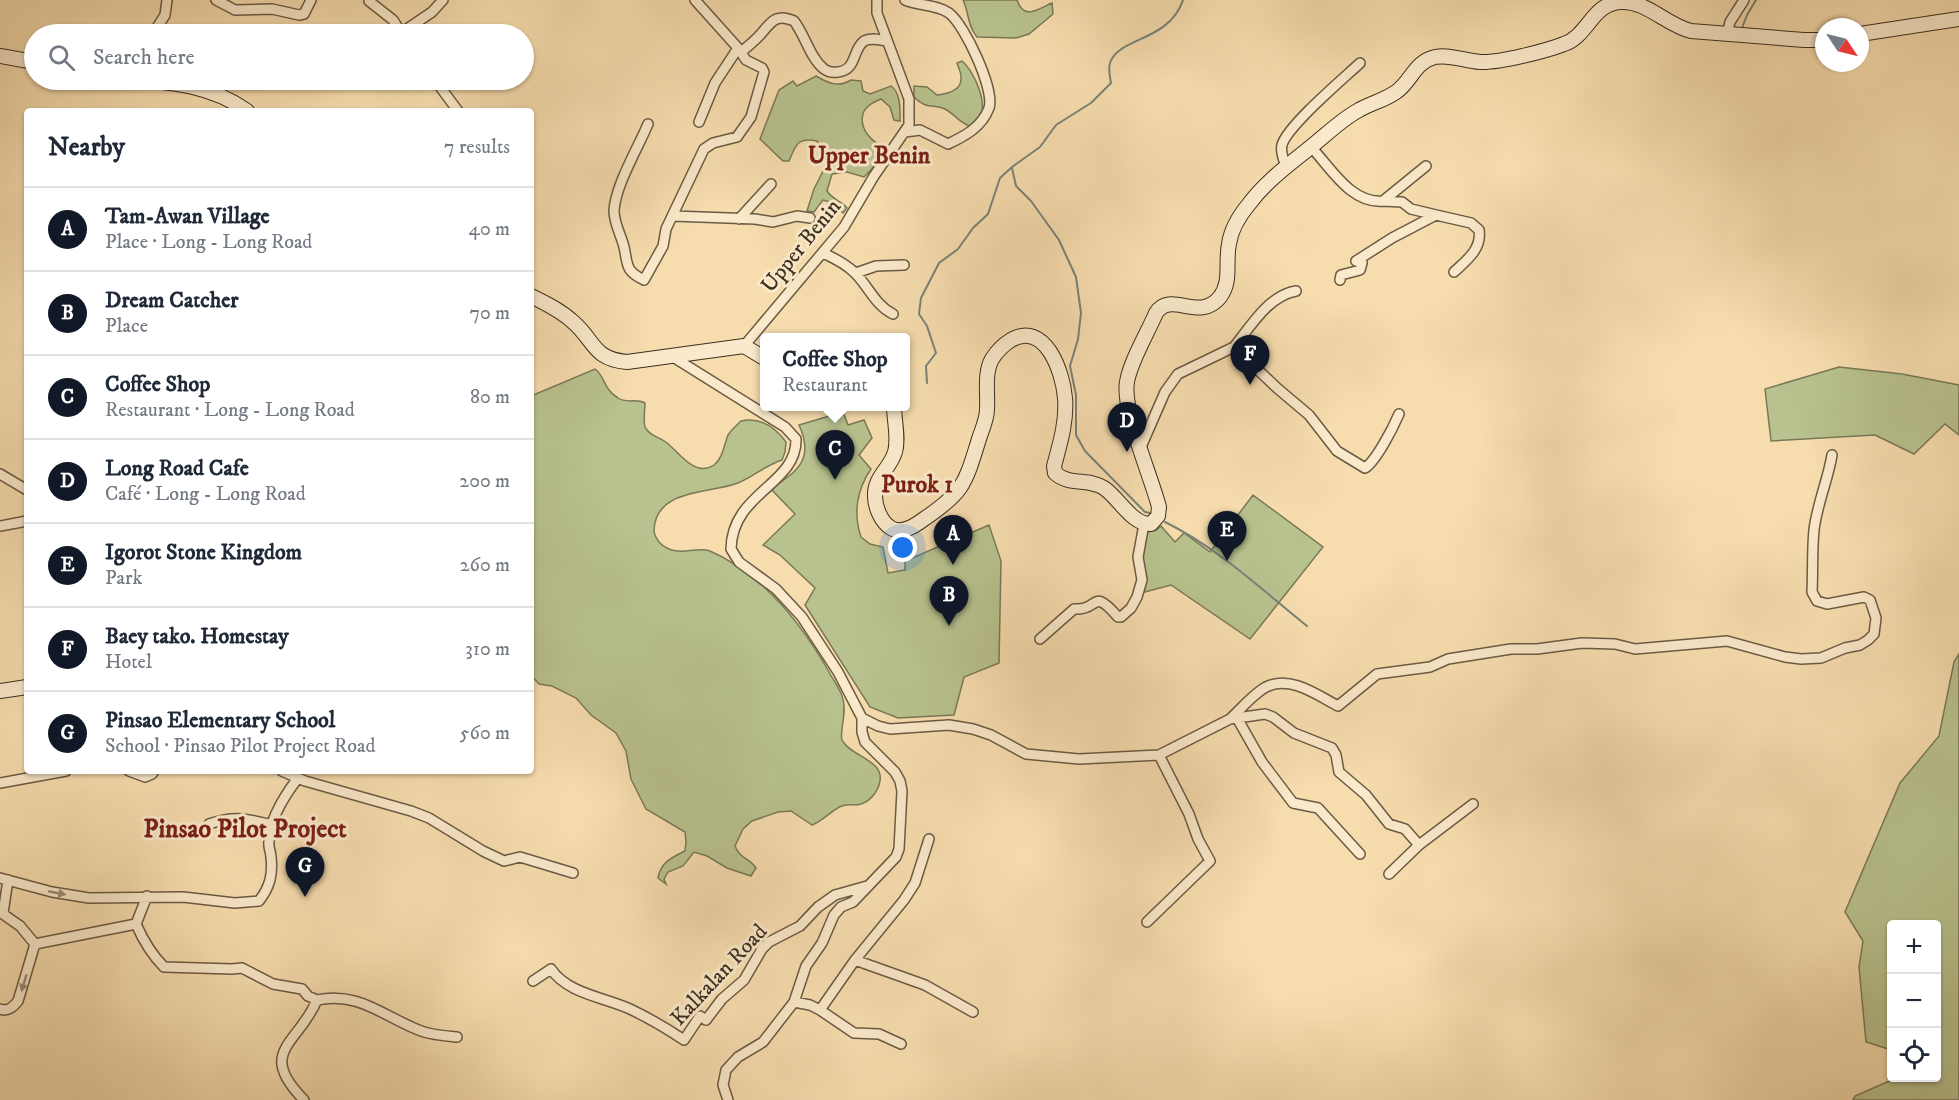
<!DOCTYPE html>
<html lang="en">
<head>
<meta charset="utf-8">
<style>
  :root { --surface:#fff; --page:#f2f2f3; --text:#1f2937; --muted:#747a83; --line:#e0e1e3; --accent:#111827 }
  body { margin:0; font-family:"IM FELL DW Pica",serif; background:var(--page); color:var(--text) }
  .controls { position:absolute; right:18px; bottom:18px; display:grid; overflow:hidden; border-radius:6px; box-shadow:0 2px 4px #0004 }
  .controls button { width:54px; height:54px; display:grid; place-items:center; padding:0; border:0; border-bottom:2px solid var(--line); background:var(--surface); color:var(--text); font:30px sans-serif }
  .compass { position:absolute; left:1815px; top:18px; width:54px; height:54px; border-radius:50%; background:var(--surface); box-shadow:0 2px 4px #0004; rotate:125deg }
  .you { position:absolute; left:903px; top:548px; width:21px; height:21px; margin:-15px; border:4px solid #fff; border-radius:50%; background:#1a73e8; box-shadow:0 0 0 9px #1a73e833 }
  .badge { display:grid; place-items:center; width:39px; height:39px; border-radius:50%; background:var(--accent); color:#fff; font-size:20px; font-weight:700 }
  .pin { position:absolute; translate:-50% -50px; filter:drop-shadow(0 2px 3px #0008) }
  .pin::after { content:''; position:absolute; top:32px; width:21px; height:18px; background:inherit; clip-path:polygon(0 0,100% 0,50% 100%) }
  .popup { position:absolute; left:760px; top:333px; width:150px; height:78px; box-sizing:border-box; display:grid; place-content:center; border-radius:6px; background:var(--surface); filter:drop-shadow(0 2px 4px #0005); font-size:20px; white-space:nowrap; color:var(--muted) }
  .popup b { font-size:22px; color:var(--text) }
  .popup::after { content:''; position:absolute; left:50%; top:100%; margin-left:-12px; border:12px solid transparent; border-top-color:var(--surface) }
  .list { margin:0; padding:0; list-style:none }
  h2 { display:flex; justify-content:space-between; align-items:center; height:78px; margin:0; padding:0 24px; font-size:26px }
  h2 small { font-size:20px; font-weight:400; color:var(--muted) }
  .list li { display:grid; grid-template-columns:39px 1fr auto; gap:18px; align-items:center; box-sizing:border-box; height:84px; padding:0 24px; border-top:2px solid var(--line) }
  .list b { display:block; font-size:22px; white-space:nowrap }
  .list p { margin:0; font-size:20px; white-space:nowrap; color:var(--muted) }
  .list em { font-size:20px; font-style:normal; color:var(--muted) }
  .icon { flex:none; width:33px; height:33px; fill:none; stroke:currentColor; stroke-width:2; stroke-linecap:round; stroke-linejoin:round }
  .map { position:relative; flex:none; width:1959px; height:1100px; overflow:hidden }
  .search { position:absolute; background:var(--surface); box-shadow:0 2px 4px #0004; left:24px; top:24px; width:510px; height:66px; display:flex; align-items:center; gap:15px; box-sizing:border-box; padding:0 21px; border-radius:33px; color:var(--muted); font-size:22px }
  .panel { position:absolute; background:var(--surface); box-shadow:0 2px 4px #0004; left:24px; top:108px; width:510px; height:666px; border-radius:6px }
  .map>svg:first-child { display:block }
  .green { fill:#b8c28e; stroke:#7a7858; stroke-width:1.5 }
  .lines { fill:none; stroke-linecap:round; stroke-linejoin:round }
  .stream { stroke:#778279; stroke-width:2 }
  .minor-casing { stroke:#6b5a44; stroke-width:12 }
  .secondary-casing { stroke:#3c2f21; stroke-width:16 }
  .minor { stroke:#fae9ca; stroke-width:9 }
  .secondary { stroke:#fae9ca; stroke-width:14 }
  .oneway { fill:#9b8c76 }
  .labels { text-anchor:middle; stroke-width:6; stroke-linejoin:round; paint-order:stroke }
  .street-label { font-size:22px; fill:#3c2f21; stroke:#fae9ca }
  .neighbourhood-label { font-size:24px; font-weight:bold; fill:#7a1f14; stroke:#fae9ca }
  .quarter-label { font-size:26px; font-weight:bold; fill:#7a1f14; stroke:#fae9ca }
</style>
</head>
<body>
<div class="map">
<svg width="1959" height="1100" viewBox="0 0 1959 1100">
  <rect width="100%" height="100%" fill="#f7ddae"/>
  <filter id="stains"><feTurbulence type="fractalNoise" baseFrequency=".00333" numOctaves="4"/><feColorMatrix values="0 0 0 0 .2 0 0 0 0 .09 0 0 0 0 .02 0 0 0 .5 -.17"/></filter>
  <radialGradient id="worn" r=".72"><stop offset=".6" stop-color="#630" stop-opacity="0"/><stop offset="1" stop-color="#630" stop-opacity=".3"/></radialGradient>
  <path class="green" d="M963 0H1017C1024 21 1038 9 1052 3L1053 14 1029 34 1016 38 977 37C967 25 969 12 963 0Z
    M962 61C974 71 991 107 977 121 975 123 972 124 969 126 959 122 954 114 945 109 933 103 928 111 914 97V86L927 87 937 95C946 94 961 91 961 79 962 74 958 67 957 63Z
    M816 76C828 83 838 88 851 80L861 81 863 91 870 94 891 86C901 93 900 109 900 121L894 120 890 107 881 99C874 102 865 106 863 114 859 128 872 144 885 146L872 169 864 177 847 172 832 174 827 191C832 199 841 201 847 208L843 213 830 202 823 200 814 212 807 211 814 189 827 163 826 157 817 141C798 137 796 144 789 161H783L760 139 779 90 793 81 797 86Z
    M1839 367 1902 374 1959 385V435L1945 424 1914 454 1875 435 1771 441 1765 389Z
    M595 369C606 377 602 388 618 398 626 404 636 398 645 403 645 410 643 420 645 427 649 436 660 437 667 443 679 452 695 478 714 465 723 458 724 445 728 435 731 430 736 426 741 421 760 417 775 427 786 442L785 452 782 460C766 465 753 477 738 483 710 494 656 488 654 530 654 534 656 538 659 542 676 560 697 545 710 551 729 559 747 572 763 586 790 611 811 640 829 672 833 680 839 687 842 696 848 711 839 733 842 740 850 756 884 760 880 781 878 793 868 804 856 805 851 805 847 804 842 806 833 809 824 820 812 825L791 811 778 812 752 821 743 829 735 846C740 859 750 858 756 868L751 876 727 868 707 856 694 852 683 866 668 872 664 879 666 884 658 878C661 862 671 858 685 851L686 842 685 832 646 809 631 779 626 751 616 733 591 715 576 698 552 686 539 684 531 675V396Z
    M843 412 848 425 864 420 872 438 859 455 871 469C857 489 853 513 861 537L870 544 883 547 888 573 905 570V561L989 525 1001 561 999 663 964 677 954 715 898 718 870 707 805 605 815 588 780 555 763 545 795 514 771 489C797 471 815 460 799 425Z
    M1253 495 1323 547 1250 639 1171 585 1141 593V555L1146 532 1156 530 1161 526 1175 542 1184 533 1210 552Z
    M1959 654V1100H1853L1855 1096 1896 1078H1936V924H1892L1891 1050 1866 1042 1859 967 1863 941 1845 912 1900 783 1939 736 1954 662Z"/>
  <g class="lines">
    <path class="stream" d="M1742 28 1747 15 1756 0
      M1012 168 1016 186 1031 201 1059 240 1076 277 1081 313 1078 339 1070 366 1076 395V435L1085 451 1145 512 1150 513
      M927 383 926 366 936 353 927 326 919 314 921 298 939 263 958 249 973 228 988 214 1000 178 1012 167 1040 147 1056 125 1091 103 1111 83C1110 77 1108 69 1110 63 1118 37 1169 42 1183 0
      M1165 522C1218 548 1261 589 1307 626"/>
    <g class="minor-casing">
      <path id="minor" d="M216 0 235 10 272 9 299 15 304 14 311 0
        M905 0C918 6 936 4 949 13 965 25 995 90 989 108 982 127 965 136 948 144L920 130 905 132
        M369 1 393 20 402 34
        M401 33 432 12 443 0
        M153 34 165 15 167 0
        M1727 34 1730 22 1744 0
        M741 52C746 48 752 43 757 38 769 27 773 11 794 21 805 35 810 58 824 69 828 72 832 73 838 72 857 70 852 50 864 41 871 37 880 40 887 41
        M435 80 458 111
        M699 122 715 83 738 48
        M648 124C638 148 615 186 614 211 614 223 621 235 624 247 628 265 625 271 644 280L663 246 666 229 704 149 713 143 737 137 751 117 764 72 762 68 746 60 738 48 695 0
        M1311 147C1331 168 1351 204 1383 201L1426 166
        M1286 167C1284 160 1280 152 1282 145 1287 126 1344 78 1360 63
        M1436 215 1471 223 1479 230C1482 249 1467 260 1454 272
        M673 216 755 219 773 222 797 216 810 218
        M739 219 771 184
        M823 253C834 258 846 264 855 273 869 287 875 305 893 314
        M856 273 876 266 904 265
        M1340 280 1341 275 1360 270 1362 263 1356 261 1392 238 1436 215 1411 209 1402 202 1383 201
        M744 346 844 227 874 176 909 125V99L877 13V0
        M1234 347C1251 326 1268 296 1296 291
        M673 357 785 427 796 439C797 485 732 492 731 549L739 562 776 589 802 617 838 672 862 718V732L865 742 895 772 900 781 902 791 899 849 896 857 853 902 841 907 834 915 822 943 806 966 794 1002 763 1042 738 1057 726 1070 723 1085 728 1100
        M1141 447 1165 392 1178 374 1234 347 1277 388 1309 415 1337 451 1365 468C1376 461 1393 428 1399 414
        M0 474 27 490
        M0 526 27 521
        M1040 639 1074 609C1100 611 1091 586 1118 617H1121L1131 608 1137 597 1142 580 1138 557 1144 524
        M862 718 878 726 890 729 949 725 973 729 991 735 1026 754 1079 759 1159 755 1230 719 1265 714 1273 717 1294 733 1332 748 1336 755 1339 772 1366 795 1389 824 1405 829 1419 845
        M1237 718 1262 762 1293 803 1318 808 1360 854
        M1230 719C1241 709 1253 694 1266 687 1291 675 1317 695 1338 706L1377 674 1430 667 1448 659 1511 649H1537L1582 643 1615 644 1635 649 1727 641 1785 657 1801 659 1821 658 1845 648 1860 645 1868 640 1874 634 1876 618 1870 600 1864 597 1827 604 1817 601 1812 592C1813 571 1812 550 1814 530 1817 504 1828 480 1832 455
        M129 771 145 777 152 774 154 771
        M282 771 305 781 411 811 429 818 483 851 504 861 520 857 573 873
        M0 783 66 771
        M209 824C235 815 247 819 273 825
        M1389 874 1419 845 1473 804
        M0 878 52 892 89 898 183 897 235 903 259 901C270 887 273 874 271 857 271 852 268 847 269 842 269 819 285 795 298 778
        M0 912 20 926 35 944 18 1001C13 1007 8 1012 0 1009
        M3 913 8 880
        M1147 922 1210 861 1198 839 1189 814 1159 755
        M136 924C143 940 151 954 164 967L232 969 242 968 273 984 302 989 308 996 317 1000
        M136 924 147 896
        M35 944 136 924
        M855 960 925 985 973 1012
        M533 981 551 969C568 994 604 997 630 1009 649 1018 666 1028 684 1040L700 1016 706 1020 722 999 744 980 762 949 769 942 800 926 818 907 835 895 867 886
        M317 1000C359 991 384 1017 421 1031 432 1035 445 1036 457 1037
        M794 1002 810 1005 820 1010 855 960 904 900 915 883 929 839
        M820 1010 854 1033 879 1034 901 1044
        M304 1100C256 1051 298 1045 317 1000"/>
    </g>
    <g class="secondary-casing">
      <path id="secondary" d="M1860 34 1959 19
        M0 56 34 62
        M96 80C107 82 118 80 129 80 170 81 213 86 247 111
        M531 296C545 303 560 310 572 321 595 340 592 359 627 362L744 346 764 358
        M894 406C894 420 899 439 895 452 890 469 874 477 875 496 875 507 881 522 891 528 902 535 916 525 924 519 964 492 965 484 979 439 982 429 987 420 987 409 988 393 984 373 992 359 997 351 1003 345 1011 340 1045 320 1063 372 1065 398 1067 421 1060 444 1054 466L1055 473C1069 486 1089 478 1104 488 1119 498 1132 525 1151 524L1158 516 1159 507C1151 476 1122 410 1127 382 1130 362 1148 332 1156 313 1171 290 1199 323 1220 297 1232 281 1225 262 1229 244 1231 229 1239 216 1249 204 1266 181 1290 164 1312 146 1327 134 1342 119 1359 110 1371 103 1385 100 1396 92 1412 81 1414 62 1435 57 1450 54 1465 61 1480 62 1499 63 1546 51 1564 44 1588 36 1592 4 1620 2 1646 0 1666 25 1691 31L1804 40H1824
        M0 691 27 687"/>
    </g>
    <use href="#minor" class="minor"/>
    <use href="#secondary" class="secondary"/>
  </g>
  <defs><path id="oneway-solid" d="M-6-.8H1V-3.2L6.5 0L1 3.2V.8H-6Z" transform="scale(1.5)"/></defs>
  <g class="oneway">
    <use href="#oneway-solid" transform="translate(57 893) rotate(11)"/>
    <use href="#oneway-solid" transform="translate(24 983) rotate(107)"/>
  </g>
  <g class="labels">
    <g class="street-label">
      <text transform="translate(800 245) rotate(-51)" y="8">Upper Benin</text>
      <text transform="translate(718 974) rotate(-47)" y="8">Kalkalan Road</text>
    </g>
    <g class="neighbourhood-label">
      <text x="869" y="163">Upper Benin</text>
      <text x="917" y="492">Purok 1</text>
    </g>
    <g class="quarter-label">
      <text x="245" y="837">Pinsao Pilot Project</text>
    </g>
  </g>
  <rect width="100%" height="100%" filter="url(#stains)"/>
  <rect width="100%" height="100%" fill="url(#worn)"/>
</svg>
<div class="controls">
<button>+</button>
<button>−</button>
<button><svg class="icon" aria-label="locate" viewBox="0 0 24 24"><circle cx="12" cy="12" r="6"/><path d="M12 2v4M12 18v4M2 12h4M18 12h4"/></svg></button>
</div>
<svg class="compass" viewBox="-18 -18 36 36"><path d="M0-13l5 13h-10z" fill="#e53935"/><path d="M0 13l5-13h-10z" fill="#747a83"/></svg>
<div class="you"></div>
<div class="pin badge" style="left:953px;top:565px">A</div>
<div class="pin badge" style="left:949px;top:626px">B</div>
<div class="pin badge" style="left:835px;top:480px">C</div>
<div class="popup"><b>Coffee Shop</b>Restaurant</div>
<div class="pin badge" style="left:1127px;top:452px">D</div>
<div class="pin badge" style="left:1227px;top:561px">E</div>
<div class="pin badge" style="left:1250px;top:385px">F</div>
<div class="pin badge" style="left:305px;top:897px">G</div>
<div class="search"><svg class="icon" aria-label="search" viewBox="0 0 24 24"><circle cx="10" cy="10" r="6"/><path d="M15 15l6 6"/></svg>Search here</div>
<section class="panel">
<h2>Nearby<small>7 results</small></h2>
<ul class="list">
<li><span class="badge">A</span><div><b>Tam-Awan Village</b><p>Place · Long - Long Road</p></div><em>40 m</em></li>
<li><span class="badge">B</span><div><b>Dream Catcher</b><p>Place</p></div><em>70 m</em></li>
<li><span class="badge">C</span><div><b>Coffee Shop</b><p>Restaurant · Long - Long Road</p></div><em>80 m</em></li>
<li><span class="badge">D</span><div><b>Long Road Cafe</b><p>Café · Long - Long Road</p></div><em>200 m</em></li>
<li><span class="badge">E</span><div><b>Igorot Stone Kingdom</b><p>Park</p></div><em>260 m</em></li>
<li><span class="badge">F</span><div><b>Baey tako. Homestay</b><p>Hotel</p></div><em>310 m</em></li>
<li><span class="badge">G</span><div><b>Pinsao Elementary School</b><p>School · Pinsao Pilot Project Road</p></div><em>560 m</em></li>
</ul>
</section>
</div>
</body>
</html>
